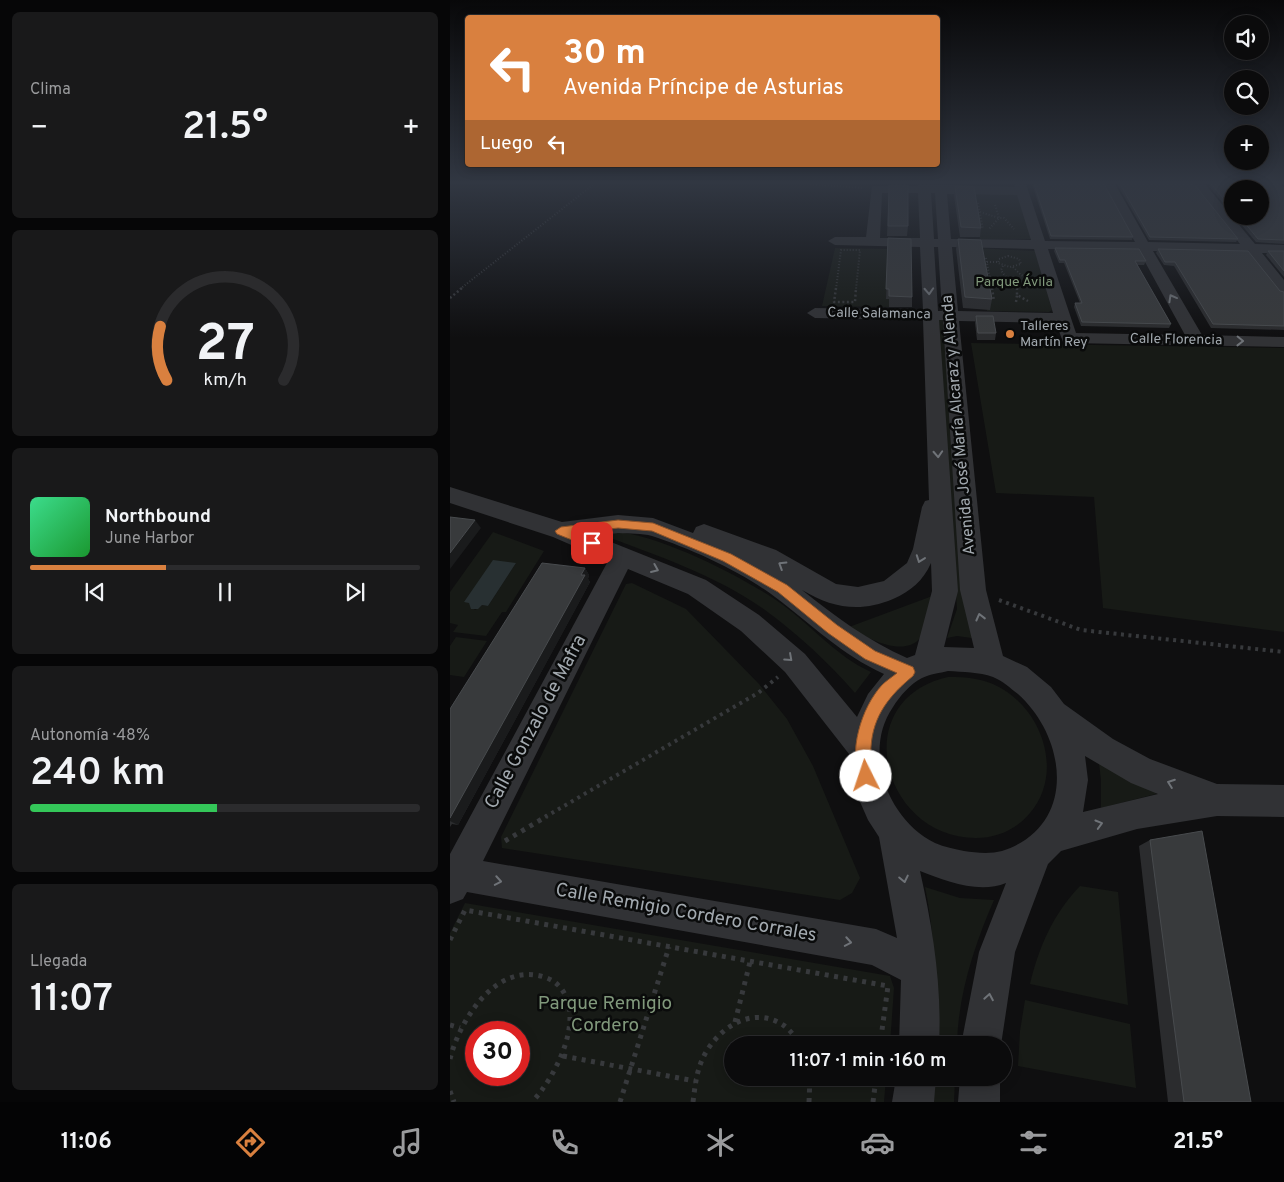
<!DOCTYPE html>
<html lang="es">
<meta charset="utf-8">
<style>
body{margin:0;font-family:Overpass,sans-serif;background:#19191a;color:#f1f3f6;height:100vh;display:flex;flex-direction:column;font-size:19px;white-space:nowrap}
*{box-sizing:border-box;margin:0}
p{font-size:16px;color:#9a9b9d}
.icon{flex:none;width:28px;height:28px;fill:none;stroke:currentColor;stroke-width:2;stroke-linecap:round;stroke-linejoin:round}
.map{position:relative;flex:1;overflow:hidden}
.side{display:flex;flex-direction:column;gap:12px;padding:12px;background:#060607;width:450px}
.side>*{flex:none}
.hud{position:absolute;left:15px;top:15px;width:475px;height:152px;border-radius:5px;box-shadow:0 2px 12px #0003,0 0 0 1px #2b2b2d;background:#d9803f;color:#fff;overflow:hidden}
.fabs{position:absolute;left:774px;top:15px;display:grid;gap:10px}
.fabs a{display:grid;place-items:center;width:45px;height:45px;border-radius:50%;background:#0b0b0c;box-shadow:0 2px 12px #0003,0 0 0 1px #2b2b2d;font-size:25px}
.speed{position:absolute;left:15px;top:1021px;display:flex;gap:10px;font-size:25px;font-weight:700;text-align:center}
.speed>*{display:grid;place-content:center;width:65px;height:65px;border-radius:50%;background:#0b0b0c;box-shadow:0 2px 12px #0003,0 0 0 1px #2b2b2d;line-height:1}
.speed .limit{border:8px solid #d22;background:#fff;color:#111}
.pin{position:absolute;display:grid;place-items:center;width:42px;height:42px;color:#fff;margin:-21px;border-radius:10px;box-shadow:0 2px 8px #0006}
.me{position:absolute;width:55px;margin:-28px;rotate:356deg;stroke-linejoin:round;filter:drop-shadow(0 0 4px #0008)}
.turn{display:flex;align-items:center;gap:18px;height:105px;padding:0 15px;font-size:22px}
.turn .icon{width:65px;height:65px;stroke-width:2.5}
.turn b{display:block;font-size:35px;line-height:42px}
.then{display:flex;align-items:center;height:48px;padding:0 15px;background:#0003;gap:10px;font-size:19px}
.big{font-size:38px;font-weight:600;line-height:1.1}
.side .card{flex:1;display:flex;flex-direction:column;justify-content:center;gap:8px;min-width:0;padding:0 18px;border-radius:8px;background:#19191a}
.side .dial{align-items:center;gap:0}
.dial svg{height:130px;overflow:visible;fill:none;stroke:#2b2b2d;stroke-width:7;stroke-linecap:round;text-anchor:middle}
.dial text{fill:#f1f3f6;stroke:none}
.song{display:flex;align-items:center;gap:15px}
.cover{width:60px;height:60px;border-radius:8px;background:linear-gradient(135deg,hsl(150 70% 55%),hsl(130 70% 35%))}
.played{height:5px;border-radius:2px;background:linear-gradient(90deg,#d9803f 35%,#2b2b2d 35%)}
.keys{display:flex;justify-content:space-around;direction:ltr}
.heat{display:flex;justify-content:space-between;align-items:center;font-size:28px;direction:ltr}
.charge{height:8px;border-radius:4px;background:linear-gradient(90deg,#34c759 48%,#2b2b2d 0)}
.trip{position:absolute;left:274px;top:1036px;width:288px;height:50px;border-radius:25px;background:#0b0b0c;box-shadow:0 2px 12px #0003,0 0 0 1px #2b2b2d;font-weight:600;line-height:50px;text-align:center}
.dock{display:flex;height:80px;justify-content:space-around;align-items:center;background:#040405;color:#9a9b9d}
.dock .icon{width:35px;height:35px}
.dock .on{color:#d9803f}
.dock b{font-size:22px;color:#f1f3f6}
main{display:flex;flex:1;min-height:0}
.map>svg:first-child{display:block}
.green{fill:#171a16;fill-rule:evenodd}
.water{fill:#283032}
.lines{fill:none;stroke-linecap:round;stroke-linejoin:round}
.path-far3{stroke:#37393c;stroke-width:2;stroke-dasharray:1 2;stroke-linecap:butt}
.path-far2{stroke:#37393c;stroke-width:2.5;stroke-dasharray:2 2.5;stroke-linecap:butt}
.path-far1{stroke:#37393c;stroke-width:4;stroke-dasharray:3 4.5;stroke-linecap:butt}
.path{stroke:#37393c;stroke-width:5;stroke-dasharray:4 5.5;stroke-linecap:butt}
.minor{fill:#313235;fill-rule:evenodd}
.wall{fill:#2b2c2e}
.shaded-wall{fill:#1a1b1c}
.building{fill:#383a3c;stroke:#484b4e}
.oneway{stroke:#6f7378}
.route{fill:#d9803f;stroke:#8d5329}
.poi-dot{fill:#d9803f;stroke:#0a0b0b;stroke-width:2}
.labels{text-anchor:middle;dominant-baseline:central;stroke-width:5;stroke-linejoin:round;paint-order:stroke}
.far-park-label{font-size:14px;fill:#80987b;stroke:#0a0b0b}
.far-street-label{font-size:14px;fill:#a2a9af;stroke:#0a0b0b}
.far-poi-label{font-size:14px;fill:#a2a9af;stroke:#0a0b0b;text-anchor:start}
.street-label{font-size:16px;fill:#a2a9af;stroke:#0a0b0b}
.near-street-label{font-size:19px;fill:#a2a9af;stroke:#0a0b0b}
.near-park-label{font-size:19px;fill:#80987b;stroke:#0a0b0b}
</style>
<main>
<section class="side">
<div class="card"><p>Clima</p>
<div class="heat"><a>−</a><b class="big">21.5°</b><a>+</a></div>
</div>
<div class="card dial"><svg viewBox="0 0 100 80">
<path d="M14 69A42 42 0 1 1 86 69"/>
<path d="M14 69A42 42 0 0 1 10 36" stroke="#d9803f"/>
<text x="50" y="56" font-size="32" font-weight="700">27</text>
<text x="50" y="72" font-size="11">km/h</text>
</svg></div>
<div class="card">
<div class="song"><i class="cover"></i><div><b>Northbound</b><p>June Harbor</p></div></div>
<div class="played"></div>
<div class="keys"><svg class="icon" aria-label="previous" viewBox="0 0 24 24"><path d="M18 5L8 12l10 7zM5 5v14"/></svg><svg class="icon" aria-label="pause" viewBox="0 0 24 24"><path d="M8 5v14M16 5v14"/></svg><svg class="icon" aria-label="next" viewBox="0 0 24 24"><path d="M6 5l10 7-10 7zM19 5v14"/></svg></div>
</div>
<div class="card"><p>Autonomía · 48%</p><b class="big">240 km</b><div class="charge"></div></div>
<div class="card"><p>Llegada</p><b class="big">11:07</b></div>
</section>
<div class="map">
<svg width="834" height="1102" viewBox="0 0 834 1102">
<rect width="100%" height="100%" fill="#0f0f10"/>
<path class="green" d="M522 193 568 194 582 239 530 240Z
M385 248 441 249 437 261H440L437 270 436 299H439V307L372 306Z
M526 248 585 251 602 310 599 312 537 311Z
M488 319H494L529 639 507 636 497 638 507 609Z
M521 343 834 348V632L653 608 644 497 546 493Z
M43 532 94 551 56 612H52L36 636 3 632 8 625 0 623V592ZM66 563 38 606 32 605 25 610 19 603Z
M166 532C208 534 298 579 333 605 363 627 386 656 421 672L405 693C379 663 348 634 315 610 266 575 205 555 150 534Z
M182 583 236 609 309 684 337 719 363 766 410 878 402 893 390 900 52 848 51 837 176 584Z
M485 595C482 607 480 623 474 633 458 661 418 639 399 627Z
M6 637 37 641 14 677 0 675V646Z
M498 677C516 677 533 678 549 687 593 711 614 773 580 813 567 829 547 838 526 838 432 838 396 700 498 677Z
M648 755 705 791 706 794 651 808V780Z
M630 886 668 892 678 1005 580 984C589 947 603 914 630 886Z
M475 887 510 898 544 900C524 946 508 995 507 1045H483C486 991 486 940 475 887Z
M15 903 440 976 444 988 440 1045H282V1078H436L434 1102H0V933ZM26 1032H69V1075H26Z
M575 1000 680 1024 686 1088 568 1066 570 1031Z
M481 1078H505L504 1102H479Z"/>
<path class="water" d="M43 560 66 563 38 606 32 605 28 609H21L19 603 14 602Z"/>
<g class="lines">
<path class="path-far3" d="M357 184 413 188
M528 203 533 229
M545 205 549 218H554L564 229
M530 212 549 218 539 229
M558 256 569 259 571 264 560 267 548 263 549 259Z
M536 258 542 289
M537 262H548
M553 266 551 270C558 282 567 285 580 280
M563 267 571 275 583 280
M567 284V289
M10 289 144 184
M386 289 391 250H410L406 289"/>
<path class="path-far2" d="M386 288 384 302H405L406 288
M542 288 544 301
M567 288V295
M0 298 12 288
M566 302 567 295 578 301"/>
<path class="path-far1" d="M549 600 631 630 834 652
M95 817 308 693 328 677"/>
<path class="path" d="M55 841 97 816
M0 940 15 910 438 986 430 1045
M285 1022 300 962
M0 1025 10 1028
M113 1056 245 1081
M0 1059C9 1023 41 969 85 975 93 976 102 979 108 985 138 1015 105 1078 82 1102
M0 1091 4 1102
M170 1102 219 947
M243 1102C245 1087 246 1074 252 1060 265 1030 301 1004 333 1025 340 1029 346 1039 351 1045
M359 1102 360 1078
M423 1102 426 1078"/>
<path class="minor" d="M469 184 565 187 564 184H576L595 241 685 242 653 184H665L698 242 790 244 743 184H755L805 244 834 245V253H812L834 280V295L829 293 797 253 703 251 752 335 834 337V347L619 343 613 342 606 323 509 321 536 590 553 656 577 667 601 687 614 704 663 739 700 759 767 784 834 785V817L767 816 687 829 611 851 598 864 565 952 551 1045H511L529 952 556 883C529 894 495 881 470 871 483 929 492 986 489 1045H449L451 980 422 965 17 892 13 899 0 904V854L158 561 103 537 0 503V487L112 522 168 515 203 518 243 533 246 527 254 524 326 550 386 584 408 587 434 581 457 563 463 549 472 507 475 501 479 500 473 320 365 318 357 313 365 308 473 310 470 247 385 245 378 241 385 237H416L422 186H468ZM432 193H468L470 238H430ZM481 193H485L488 239H484ZM497 194 567 195 581 240 501 239ZM484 247H488L492 311H488ZM502 247 584 249 603 313 508 311ZM598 249 689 251 735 335 626 333ZM489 320H493L510 590 524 648 494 647 508 591ZM168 533C179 534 192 533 202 536 242 549 292 572 325 597 361 624 392 655 434 674L418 694 407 717 355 654 309 615 256 580 146 536ZM481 563 482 591 465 655 457 658C418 641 385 616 352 590 382 608 410 613 443 599 461 591 473 581 481 563ZM178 569 238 594 291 631 335 672 399 754 404 788 418 820 429 837 447 938 426 929 33 861ZM498 671C513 672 529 672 543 677 553 681 560 688 568 694 618 739 627 827 552 851 541 854 526 853 514 851 505 849 494 847 485 843 438 820 412 752 443 707 450 696 460 684 472 678 480 674 490 673 498 671ZM635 756 681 783 708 794 633 812 638 780Z
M446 1078H486L484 1102H442Z
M510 1078H550V1102H508Z"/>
</g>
<path class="wall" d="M582 184H654L683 237 682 240 600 239Z
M667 184H744L788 239 786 242 699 240Z
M760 184H830L834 188V244L806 242 784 216H810L782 189V214L759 186Z
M439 185 458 226 457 236H437Z
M505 187 531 228 530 237H510L504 196Z
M438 238 462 297V307H439V299H436Z
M508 239 542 299 540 310 513 308 506 249Z
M605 248 696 261 694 265H687L721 324 719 328 631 326 624 307 625 303H630L614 263H609L604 251Z
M708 249 834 292V330L761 328 724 266 714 265 706 253Z
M818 251H834V277L816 255Z
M526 316 546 333 545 340H527L525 323Z
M135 568 139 575 138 579 140 582 8 825 2 824 0 827V709Z
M700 840 801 1102H718L689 846Z"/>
<path class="shaded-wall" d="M25 520 31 528 0 569V553Z
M135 568 139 575 138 579 140 582 124 612 8 825 0 821V818Z"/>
<path class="building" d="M584 184H654L683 237 601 236Z
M670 184H744L788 239 700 237Z
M761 184H830L834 188V240L808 239 789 216H810V189H782V209Z
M439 185H458V226H438Z
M505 187H524L531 228 511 227Z
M438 238 461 239 462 297 439 296V289H436Z
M508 239 531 240 542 299 515 297Z
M605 248 689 249 696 261H685L721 324 632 322 625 303H632L615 260H610Z
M708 249 798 251 830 291 834 292V326L763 324 725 262H715Z
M818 251H834V271Z
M526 316H543L546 333H528Z
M0 517 25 520 0 553Z
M92 563 135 568 131 575H135L0 818V709Z
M752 831 801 1102H734L700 840Z"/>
<defs><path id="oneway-chevron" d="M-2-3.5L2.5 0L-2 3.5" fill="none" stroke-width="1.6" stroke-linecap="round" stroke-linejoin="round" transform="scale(1.25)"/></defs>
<g class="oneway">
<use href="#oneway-chevron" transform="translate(479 291) rotate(87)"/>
<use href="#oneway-chevron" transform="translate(722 298) rotate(-119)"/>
<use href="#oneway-chevron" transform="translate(790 341) rotate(1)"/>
<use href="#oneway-chevron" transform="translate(488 454) rotate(87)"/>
<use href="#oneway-chevron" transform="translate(470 559) rotate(110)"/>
<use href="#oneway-chevron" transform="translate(332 565) rotate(-148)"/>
<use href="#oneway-chevron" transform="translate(205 569) rotate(23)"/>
<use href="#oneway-chevron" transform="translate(530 617) rotate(-104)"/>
<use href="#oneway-chevron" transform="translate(339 658) rotate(42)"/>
<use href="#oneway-chevron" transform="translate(721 783) rotate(-160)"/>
<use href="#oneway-chevron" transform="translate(649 824) rotate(-16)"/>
<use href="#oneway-chevron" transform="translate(454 879) rotate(78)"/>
<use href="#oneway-chevron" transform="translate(48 881) rotate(10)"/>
<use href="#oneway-chevron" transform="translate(398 942) rotate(10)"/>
<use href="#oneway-chevron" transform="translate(539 997) rotate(-80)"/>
</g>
<linearGradient id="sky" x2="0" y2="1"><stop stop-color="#080809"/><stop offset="0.54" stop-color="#313742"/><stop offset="1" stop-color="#313742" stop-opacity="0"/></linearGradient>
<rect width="834" height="338" fill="url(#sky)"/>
<path class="route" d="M168 520 203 523 281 554 337 585 387 625 425 651 463 667 465 672 463 676C440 695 423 715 421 747 420 758 425 770 421 781L416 783 410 781C398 752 411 708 432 685 436 681 442 677 447 673L415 659 378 633 328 592 273 561 202 531 168 528 128 533 146 540 148 543 142 548 107 534 105 531 111 527Z"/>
<circle class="poi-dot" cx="560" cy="334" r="5"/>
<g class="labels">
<g class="far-park-label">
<text x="564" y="282">Parque Ávila</text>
</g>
<g class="far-street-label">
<text transform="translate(429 314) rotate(1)">Calle Salamanca</text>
<text transform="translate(726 340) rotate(1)">Calle Florencia</text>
</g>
<g class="far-poi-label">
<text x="570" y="326">Talleres<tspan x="570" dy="16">Martín Rey</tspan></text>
</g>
<g class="street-label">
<text transform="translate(509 425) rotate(-95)">Avenida José María Alcaraz y Alenda</text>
</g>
<g class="near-street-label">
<text transform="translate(86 722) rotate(-62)">Calle Gonzalo de Mafra</text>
<text transform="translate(236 913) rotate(10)">Calle Remigio Cordero Corrales</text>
</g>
<g class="near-park-label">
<text x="155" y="1004">Parque Remigio<tspan x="155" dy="22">Cordero</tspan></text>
</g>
</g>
</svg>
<div class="fabs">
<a><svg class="icon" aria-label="sound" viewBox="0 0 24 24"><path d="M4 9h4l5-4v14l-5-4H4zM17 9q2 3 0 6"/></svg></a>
<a><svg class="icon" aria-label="search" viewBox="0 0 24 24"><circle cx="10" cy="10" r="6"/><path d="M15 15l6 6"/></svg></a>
<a>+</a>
<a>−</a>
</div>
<div class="speed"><div class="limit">30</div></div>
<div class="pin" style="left:142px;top:543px;background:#d93025"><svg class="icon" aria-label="arrive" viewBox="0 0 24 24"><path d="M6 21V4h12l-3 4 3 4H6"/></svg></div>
<svg class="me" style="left:416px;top:776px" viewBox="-20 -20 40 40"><circle r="19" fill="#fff"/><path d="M0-13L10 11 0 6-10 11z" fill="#d9803f"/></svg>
<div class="trip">11:07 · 1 min · 160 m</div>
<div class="hud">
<div class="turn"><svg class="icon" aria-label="left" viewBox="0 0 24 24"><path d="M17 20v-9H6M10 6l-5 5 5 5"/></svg><div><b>30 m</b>Avenida Príncipe de Asturias</div></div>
<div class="then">Luego<svg class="icon" aria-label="left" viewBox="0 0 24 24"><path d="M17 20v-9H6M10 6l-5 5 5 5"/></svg></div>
</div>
</div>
</main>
<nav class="dock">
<b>11:06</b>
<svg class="icon on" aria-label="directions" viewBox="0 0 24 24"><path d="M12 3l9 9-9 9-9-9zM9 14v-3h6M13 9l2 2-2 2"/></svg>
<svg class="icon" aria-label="music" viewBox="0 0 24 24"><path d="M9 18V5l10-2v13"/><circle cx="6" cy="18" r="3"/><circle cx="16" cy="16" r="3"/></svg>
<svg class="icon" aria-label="phone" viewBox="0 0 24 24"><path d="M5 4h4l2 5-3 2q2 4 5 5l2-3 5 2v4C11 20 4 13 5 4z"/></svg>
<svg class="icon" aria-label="climate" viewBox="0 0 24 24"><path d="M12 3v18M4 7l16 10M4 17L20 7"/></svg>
<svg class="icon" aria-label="car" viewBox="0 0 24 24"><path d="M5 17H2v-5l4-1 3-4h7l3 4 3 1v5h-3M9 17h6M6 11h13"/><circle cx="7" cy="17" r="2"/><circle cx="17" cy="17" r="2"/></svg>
<svg class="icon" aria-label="filters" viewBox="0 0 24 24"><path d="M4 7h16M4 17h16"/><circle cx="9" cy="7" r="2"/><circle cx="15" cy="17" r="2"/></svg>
<b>21.5°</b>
</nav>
